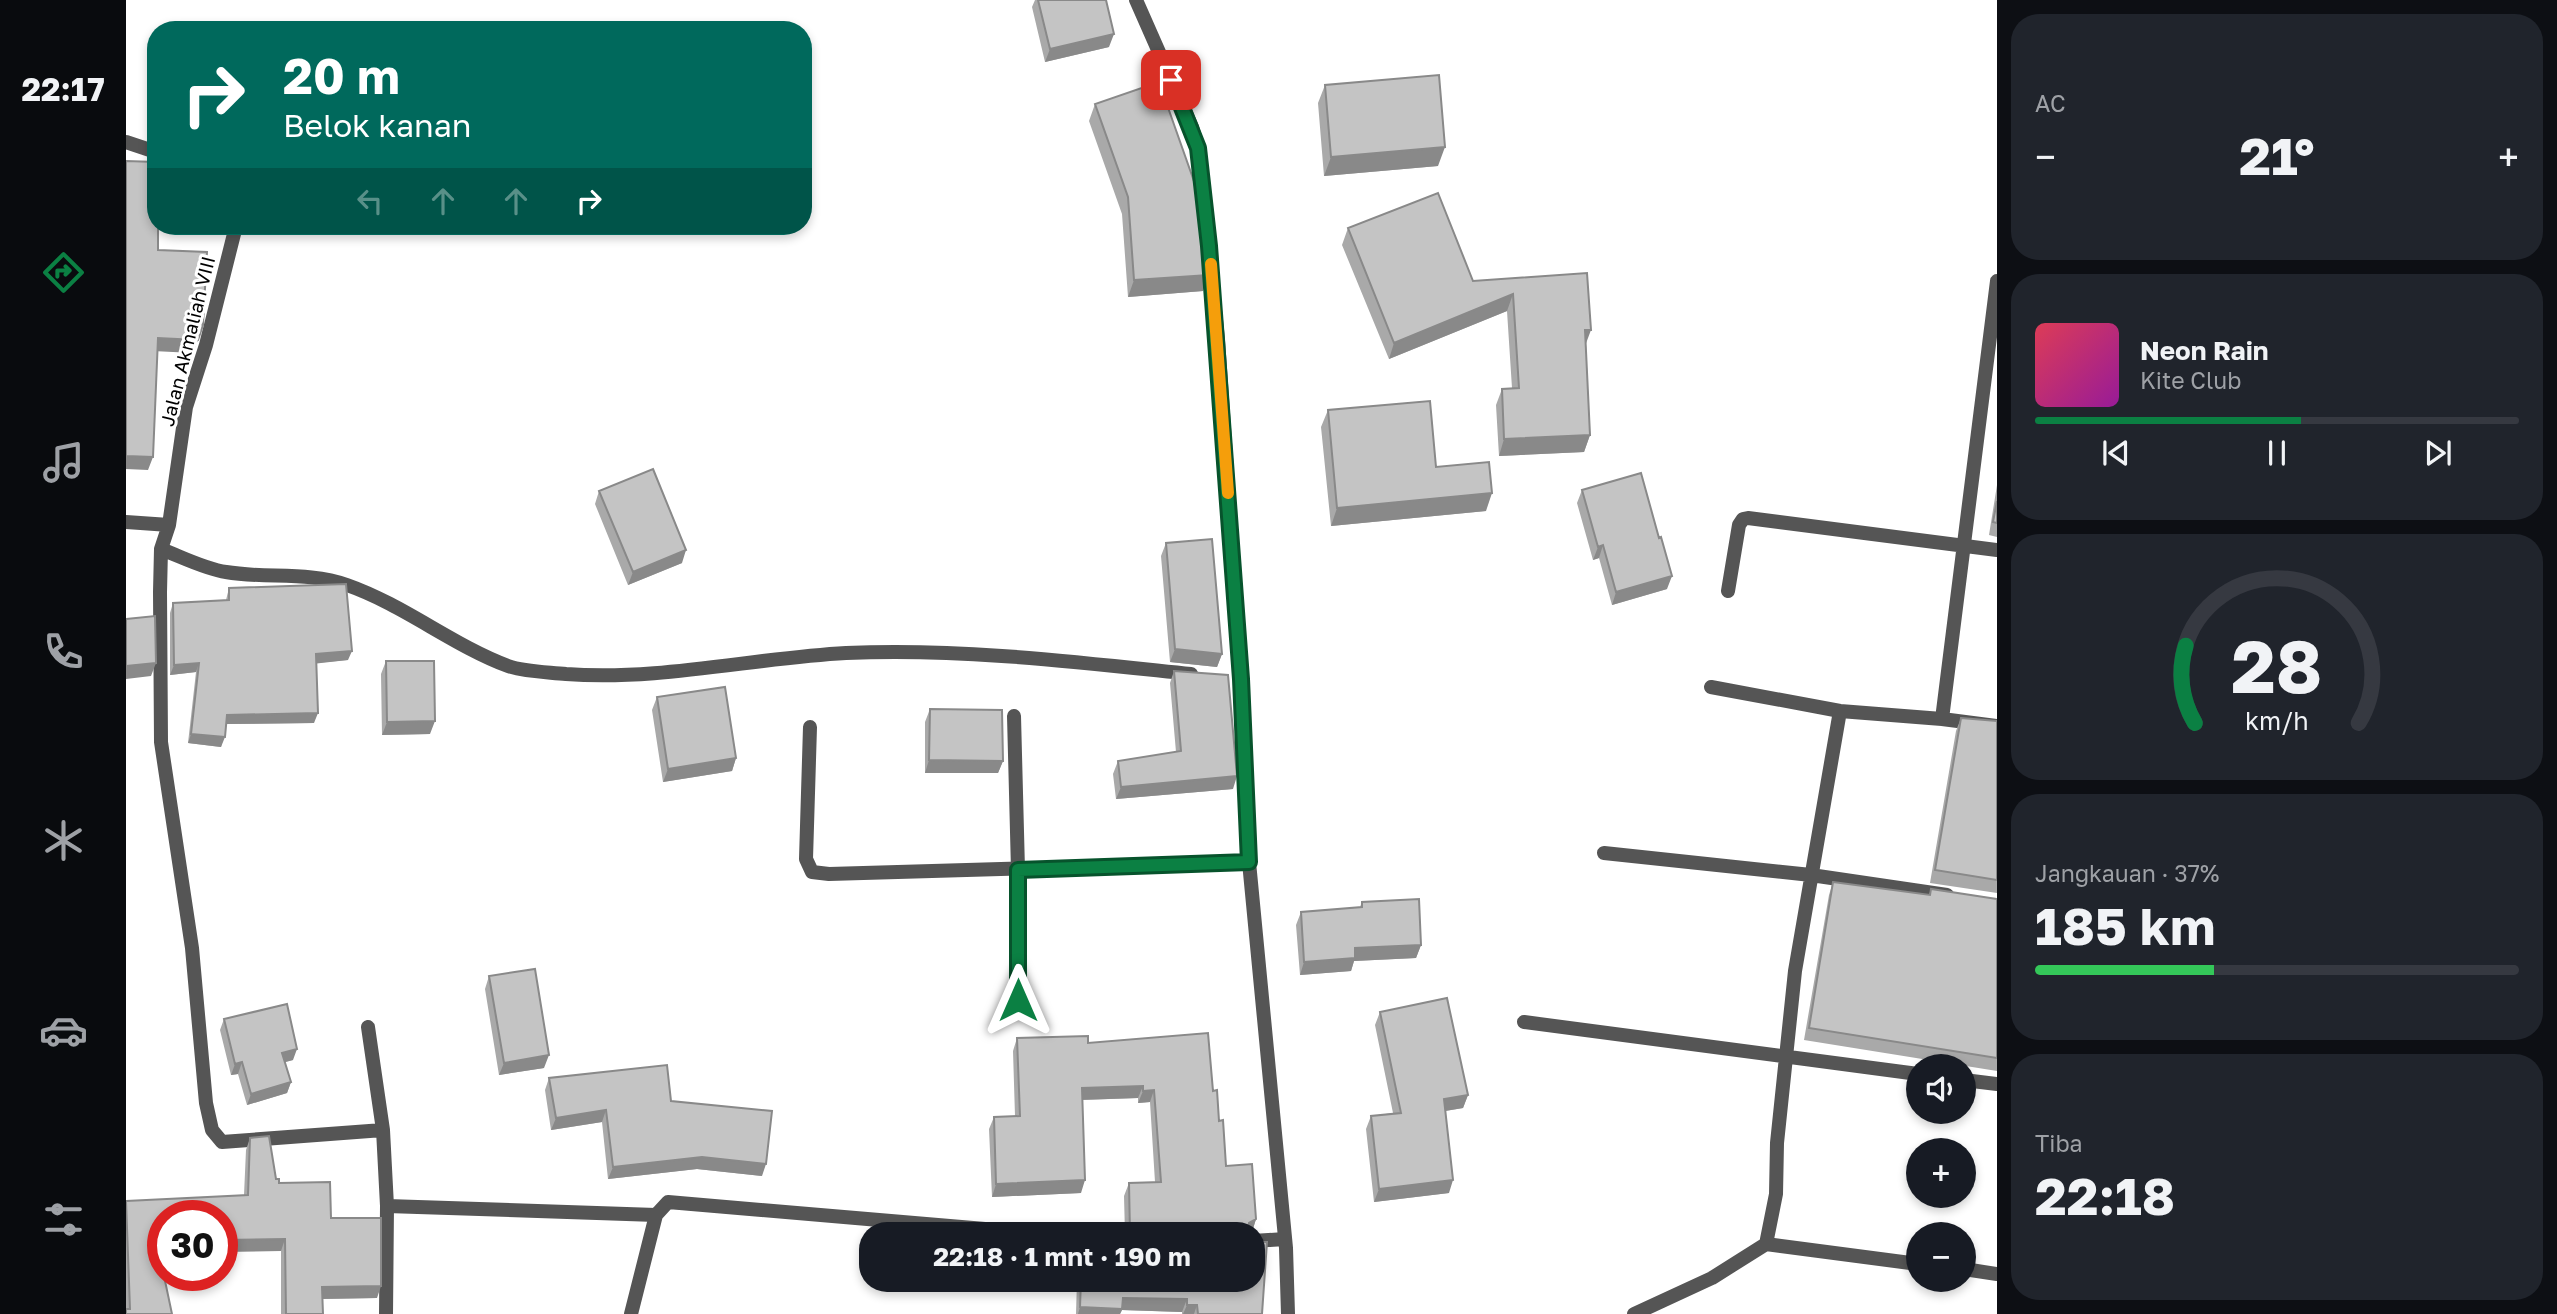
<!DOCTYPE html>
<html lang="id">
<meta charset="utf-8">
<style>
body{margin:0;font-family:"Golos Text",sans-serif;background:#20242c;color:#f1f3f6;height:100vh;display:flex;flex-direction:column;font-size:26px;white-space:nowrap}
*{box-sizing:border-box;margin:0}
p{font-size:23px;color:#9ea1a6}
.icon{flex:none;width:38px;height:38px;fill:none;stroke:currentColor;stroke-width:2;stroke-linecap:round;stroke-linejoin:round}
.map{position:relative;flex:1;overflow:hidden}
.panel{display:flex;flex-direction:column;gap:14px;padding:14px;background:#0d0f14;width:560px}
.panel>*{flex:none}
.banner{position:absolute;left:21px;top:21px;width:665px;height:214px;border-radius:28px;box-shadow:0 4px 10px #0003;background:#00695c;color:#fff;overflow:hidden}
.buttons{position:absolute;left:1780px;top:1054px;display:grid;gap:14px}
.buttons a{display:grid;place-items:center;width:70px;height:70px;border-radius:50%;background:#171b24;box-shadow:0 4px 10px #0003;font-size:35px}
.speed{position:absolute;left:21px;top:1200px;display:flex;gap:14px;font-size:35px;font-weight:700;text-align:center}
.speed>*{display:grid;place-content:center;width:91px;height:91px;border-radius:50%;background:#171b24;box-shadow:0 4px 10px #0003;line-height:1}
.speed .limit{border:10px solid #d22;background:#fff;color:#111}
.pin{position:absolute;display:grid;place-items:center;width:60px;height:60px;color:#fff;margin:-30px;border-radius:14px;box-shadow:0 4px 10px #0006}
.me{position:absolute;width:77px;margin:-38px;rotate:0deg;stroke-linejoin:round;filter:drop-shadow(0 0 5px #0008)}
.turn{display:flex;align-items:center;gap:24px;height:147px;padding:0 21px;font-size:32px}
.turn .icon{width:91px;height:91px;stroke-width:2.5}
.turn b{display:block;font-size:49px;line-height:60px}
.lanes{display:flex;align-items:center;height:66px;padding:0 21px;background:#0003;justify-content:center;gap:35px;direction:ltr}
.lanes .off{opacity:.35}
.big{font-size:52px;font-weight:700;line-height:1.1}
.panel .widget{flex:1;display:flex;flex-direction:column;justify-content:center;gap:10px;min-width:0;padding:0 24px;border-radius:28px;background:#20242c}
.panel .dial{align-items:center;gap:0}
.dial svg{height:182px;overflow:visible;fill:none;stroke:#363941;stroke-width:7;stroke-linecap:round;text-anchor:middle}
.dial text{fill:#f1f3f6;stroke:none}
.song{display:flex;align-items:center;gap:21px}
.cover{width:84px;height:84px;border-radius:10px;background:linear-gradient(135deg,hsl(350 70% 55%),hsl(300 70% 35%))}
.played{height:7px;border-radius:4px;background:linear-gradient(90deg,#0b8043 55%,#363941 55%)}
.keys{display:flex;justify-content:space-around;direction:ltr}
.heat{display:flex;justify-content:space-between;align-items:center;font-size:38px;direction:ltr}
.charge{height:10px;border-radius:5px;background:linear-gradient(90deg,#34c759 37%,#363941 0)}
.trip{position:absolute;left:733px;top:1222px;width:406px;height:70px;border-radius:28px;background:#171b24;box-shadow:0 4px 10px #0003;font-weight:700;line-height:70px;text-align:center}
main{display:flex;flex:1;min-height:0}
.tab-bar{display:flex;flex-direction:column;width:126px;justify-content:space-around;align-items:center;background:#090b0e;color:#9ea1a6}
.tab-bar .icon{width:49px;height:49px}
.tab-bar .current{color:#0b8043}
.tab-bar b{font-size:32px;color:#f1f3f6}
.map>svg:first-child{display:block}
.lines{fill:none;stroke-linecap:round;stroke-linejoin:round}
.street{stroke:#555;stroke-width:14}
.wall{fill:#a9a9a9}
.shaded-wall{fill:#898989}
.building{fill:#c4c4c4;stroke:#898989;stroke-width:2}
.route-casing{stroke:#07532c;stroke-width:18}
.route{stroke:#0b8043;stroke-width:12}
.slow{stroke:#f59e0b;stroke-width:12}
.labels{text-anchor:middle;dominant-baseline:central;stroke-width:6;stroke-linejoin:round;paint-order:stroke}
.street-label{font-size:19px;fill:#000;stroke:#fff}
</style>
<main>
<nav class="tab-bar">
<b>22:17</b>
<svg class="icon current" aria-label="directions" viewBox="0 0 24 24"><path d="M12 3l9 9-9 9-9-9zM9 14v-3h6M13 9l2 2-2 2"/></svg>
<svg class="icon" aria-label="music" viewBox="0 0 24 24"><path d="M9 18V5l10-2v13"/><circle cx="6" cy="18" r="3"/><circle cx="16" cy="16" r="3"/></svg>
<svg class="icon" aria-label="phone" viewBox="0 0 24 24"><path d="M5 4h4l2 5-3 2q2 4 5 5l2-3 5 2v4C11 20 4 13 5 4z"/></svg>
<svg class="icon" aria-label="climate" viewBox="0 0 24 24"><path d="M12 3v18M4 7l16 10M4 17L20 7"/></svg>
<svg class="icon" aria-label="car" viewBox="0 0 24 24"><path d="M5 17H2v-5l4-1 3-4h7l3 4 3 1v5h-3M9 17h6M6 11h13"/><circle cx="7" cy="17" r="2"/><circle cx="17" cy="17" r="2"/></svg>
<svg class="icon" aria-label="filters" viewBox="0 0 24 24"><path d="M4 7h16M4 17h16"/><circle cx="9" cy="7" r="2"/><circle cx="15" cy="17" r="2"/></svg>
</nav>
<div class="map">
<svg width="1871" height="1314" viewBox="0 0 1871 1314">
<rect width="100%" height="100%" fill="#fff"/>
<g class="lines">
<path class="street" d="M1010 0 1066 127 1072 148 1092 339 1115 679 1123 862 1160 1248 1162 1314
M0 142 30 152
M110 226 80 345 60 407 43 525 35 549 34 592 35 742 66 948 80 1103 86 1130 96 1142 257 1130
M0 522 43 525
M35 549C56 557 79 569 100 572 140 579 182 571 221 585 278 605 326 645 382 666 399 672 422 672 440 674 534 681 627 658 720 653 836 648 950 662 1065 674
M1602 591 1613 525 1617 519 1622 518 1871 550
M1585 687 1714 711 1816 719 1871 281
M888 716 892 870V1000
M1816 719 1871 726
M684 727 680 859 686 872 703 874 1123 862
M1478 853 1685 875 1821 895
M1398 1022 1792 1074
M242 1027 257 1130 261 1206 260 1314
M1838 1080 1871 1084
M261 1206 530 1215
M1127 1241 1159 1239
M1640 1244 1792 1264
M1838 1269 1871 1274
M505 1314 530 1215 542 1202 917 1234
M1508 1314 1586 1278 1640 1244 1650 1194 1651 1143 1669 971 1714 711"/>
</g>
<path class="wall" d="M909 0H980L983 47 919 62 906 7Z
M1199 85 1312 166 1198 176 1192 103Z
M969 104 1077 291 1002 297 996 214 963 121Z
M1222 228 1347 281 1461 273 1460 344 1464 435 1458 452 1373 456 1370 405 1376 389 1386 388 1381 311 1263 359 1216 245Z
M1202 410 1310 467 1360 511 1205 526 1195 427Z
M1871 485V537L1863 535Z
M1456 490 1541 589 1486 605 1473 558 1467 560 1451 503Z
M473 491 556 563 502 585 469 504Z
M1040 543 1096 654 1091 667 1044 662 1035 556Z
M103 588 222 660 190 663 188 723 100 724 95 747 62 743 70 672 44 675V613L47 603 100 600Z
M260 661 304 734 256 735 255 674Z
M1048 671 1107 789 990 799 987 774 992 761 1050 752 1044 683Z
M531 697 610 758 606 771 537 782 526 710Z
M804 709 877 761 872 773H799V722Z
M1835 718 1871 721V893L1804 883 1830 731Z
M1707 882 1803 895 1805 889 1871 899V1071L1678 1040 1703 895Z
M1236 902 1295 945 1290 958 1228 961 1225 971 1174 975 1170 925 1175 912 1234 907Z
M363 976 418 1068 373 1075 359 989Z
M1254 1012 1342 1095 1337 1108 1319 1111 1323 1193 1248 1202 1240 1129 1245 1116 1267 1113 1249 1025Z
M98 1019 167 1060 159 1062 165 1082 161 1093 121 1105 112 1074 105 1075 94 1030Z
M891 1038 962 1043 1087 1091 1100 1166 1130 1219 1126 1232 1124 1233 1125 1234H999L998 1196 1003 1183 1029 1182 1024 1102 1012 1103V1098L956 1100 955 1193 866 1197 863 1129 868 1117 889 1116 887 1051Z
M423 1078 545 1101 636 1176 571 1169 482 1179 476 1122 425 1130 419 1090Z
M124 1138 153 1183 205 1218 251 1298 196 1299 197 1314H155V1251L37 1216V1276L0 1314V1201L118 1195 120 1150Z
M951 1279H1127L1136 1314H1056V1312L996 1310 994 1314H950Z"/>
<path class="shaded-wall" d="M988 34 983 47 919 62 924 49Z
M1319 147 1312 166 1198 176 1205 157Z
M1083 275 1077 291 1002 297 1008 280Z
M1387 294 1381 311 1263 359 1268 343Z
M1459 330H1465L1459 346Z
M32 338 72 340 67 353 27 351Z
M1464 435 1458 452 1373 456 1378 439Z
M0 456 27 457 22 470 0 469Z
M1366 493 1360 511 1205 526 1211 508Z
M1477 545 1473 558 1467 560 1472 547Z
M560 550 556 563 502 585 507 572Z
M1546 576 1541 589 1486 605 1490 592Z
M1049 649 1096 654 1091 667 1044 662Z
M226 651 222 660 186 664 190 654Z
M30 663 25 676 0 679V666Z
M73 663 70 672 44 675 48 665Z
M192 713 188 723 97 724 101 715Z
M309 721 304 734 256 735 261 722Z
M65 734 99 737 95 747 62 743Z
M610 758 606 771 537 782 542 769Z
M803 760 877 761 872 773H799Z
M1111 776 1107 789 990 799 995 787Z
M1295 945 1290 958 1228 961 1225 971 1174 975 1178 962 1229 948Z
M171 1049 167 1060 152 1064 156 1053Z
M423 1055 418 1068 373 1075 378 1063Z
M116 1062 112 1074 105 1075 109 1064Z
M165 1082 161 1093 121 1105 125 1094Z
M1017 1086 1012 1098 951 1100 956 1088Z
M1028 1090 1024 1102 1012 1103 1017 1091Z
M1342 1095 1337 1108 1313 1112 1318 1099Z
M480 1110 476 1122 425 1130 430 1118Z
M576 1157 640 1164 636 1176 571 1169 482 1179 487 1167Z
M959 1180 955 1193 866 1197 870 1184Z
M1327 1180 1323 1193 1248 1202 1253 1189Z
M1130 1219 1126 1232 1122 1234H1120L1123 1223Z
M159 1239 155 1251 96 1252V1240Z
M255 1286 251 1298 191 1299 196 1287Z
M997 1298 1061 1299 1056 1312 996 1310 994 1314H952L954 1307Z
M1061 1305H1071L1068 1314H1057Z"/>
<path class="building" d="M912 0H980L988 34 924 49Z
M1313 75 1319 147 1205 157 1199 85Z
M1033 82 1076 204 1083 275 1008 280 1002 197 969 104Z
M0 161 30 162V226H32V250L81 252 77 325 72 340 32 338 27 457 0 456Z
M1312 193 1347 281 1461 273 1465 330H1459L1464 435 1378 439 1376 389 1393 388 1387 294 1268 343 1222 228Z
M1304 401 1310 467 1363 462 1366 493 1211 508 1202 410Z
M527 469 560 550 507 572 473 491Z
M1515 473 1533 538 1535 537 1546 576 1490 592 1477 545 1472 547 1456 490Z
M1871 501V523L1867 522Z
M1086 539 1096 654 1049 649 1040 543Z
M220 584 226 651 190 654 192 713 101 715 99 737 65 734 73 663 48 665 47 603 103 600V588Z
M29 616 30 663 0 666V619Z
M260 661H308L309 721 261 722Z
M1048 671 1102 675 1111 776 995 787 992 761 1055 751Z
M599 687 610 758 542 769 531 697Z
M804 709 876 710 877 761 803 760Z
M1835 718 1871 721V880L1809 870Z
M1707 882 1804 895 1805 889 1871 899V1058L1683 1028Z
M1293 899 1295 945 1229 948V958L1178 962 1175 912 1236 907V902Z
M409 969 423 1055 378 1063 363 976Z
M1321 998 1342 1095 1318 1099 1327 1180 1253 1189 1245 1116 1275 1113 1254 1012Z
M161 1004 171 1049 156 1053 165 1082 125 1094 116 1062 109 1064 98 1019Z
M1082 1033 1087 1091 1091 1090 1093 1121 1097 1120 1100 1166 1126 1164 1130 1219 1123 1223 1122 1230 1125 1234H1004L1003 1183 1035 1182 1028 1090 1017 1091V1086L956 1088 959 1180 870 1184 868 1117 894 1116 891 1038 962 1036V1043Z
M541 1065 545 1101 646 1111 640 1164 576 1157 487 1167 480 1110 430 1118 423 1078Z
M143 1136 150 1179H153V1183L204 1182 205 1218H255V1286L196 1287 197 1314H160L159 1239 96 1240V1216H37V1262H35L37 1276H38L46 1314H0V1309H4L0 1201 122 1195 124 1138Z
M1127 1237 1132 1238V1242H1141L1136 1314H1072L1071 1305H1061V1299L997 1298 996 1309 954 1307 955 1279H1127Z"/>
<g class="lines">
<defs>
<path id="route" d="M892 1000V870L1123 862 1115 679 1083 246 1072 148 1045 80"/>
</defs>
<use href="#route" class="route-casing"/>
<use href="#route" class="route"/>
<path class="slow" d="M1085 264 1102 493"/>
</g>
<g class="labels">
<g class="street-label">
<text transform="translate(61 341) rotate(-76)">Jalan Akmaliah VIII</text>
</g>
</g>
</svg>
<div class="buttons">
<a><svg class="icon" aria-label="sound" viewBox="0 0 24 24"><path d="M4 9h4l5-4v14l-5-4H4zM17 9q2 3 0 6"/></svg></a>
<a>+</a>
<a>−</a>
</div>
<div class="speed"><div class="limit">30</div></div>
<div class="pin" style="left:1045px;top:80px;background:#d93025"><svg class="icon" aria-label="arrive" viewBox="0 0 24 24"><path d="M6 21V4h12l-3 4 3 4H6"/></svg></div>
<svg class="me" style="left:892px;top:1000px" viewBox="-20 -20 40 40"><path d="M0-17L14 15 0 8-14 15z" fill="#0b8043" stroke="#fff" stroke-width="4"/></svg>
<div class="trip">22:18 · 1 mnt · 190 m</div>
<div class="banner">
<div class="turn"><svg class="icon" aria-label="right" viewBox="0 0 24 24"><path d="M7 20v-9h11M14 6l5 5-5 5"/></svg><div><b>20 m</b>Belok kanan</div></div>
<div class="lanes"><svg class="icon off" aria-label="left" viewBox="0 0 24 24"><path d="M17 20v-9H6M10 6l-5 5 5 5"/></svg><svg class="icon off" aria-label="ahead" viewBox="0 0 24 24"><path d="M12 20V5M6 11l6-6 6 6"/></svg><svg class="icon off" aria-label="ahead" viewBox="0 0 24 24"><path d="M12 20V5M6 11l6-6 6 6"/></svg><svg class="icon" aria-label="right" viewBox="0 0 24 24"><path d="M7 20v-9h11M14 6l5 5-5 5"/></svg></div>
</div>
</div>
<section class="panel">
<div class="widget"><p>AC</p>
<div class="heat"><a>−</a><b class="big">21°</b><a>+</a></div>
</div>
<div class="widget">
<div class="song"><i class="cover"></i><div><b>Neon Rain</b><p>Kite Club</p></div></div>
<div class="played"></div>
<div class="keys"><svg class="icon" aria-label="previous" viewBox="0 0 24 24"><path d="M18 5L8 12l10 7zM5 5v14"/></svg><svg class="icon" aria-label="pause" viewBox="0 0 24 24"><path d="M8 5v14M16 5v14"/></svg><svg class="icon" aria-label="next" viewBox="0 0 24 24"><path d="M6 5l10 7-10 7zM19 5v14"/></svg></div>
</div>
<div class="widget dial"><svg viewBox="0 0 100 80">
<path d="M14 69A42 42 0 1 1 86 69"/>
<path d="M14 69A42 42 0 0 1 10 35" stroke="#0b8043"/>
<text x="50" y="56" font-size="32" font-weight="700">28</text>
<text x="50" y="72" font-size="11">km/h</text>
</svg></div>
<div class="widget"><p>Jangkauan · 37%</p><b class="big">185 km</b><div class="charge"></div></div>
<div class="widget"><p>Tiba</p><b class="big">22:18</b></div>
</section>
</main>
